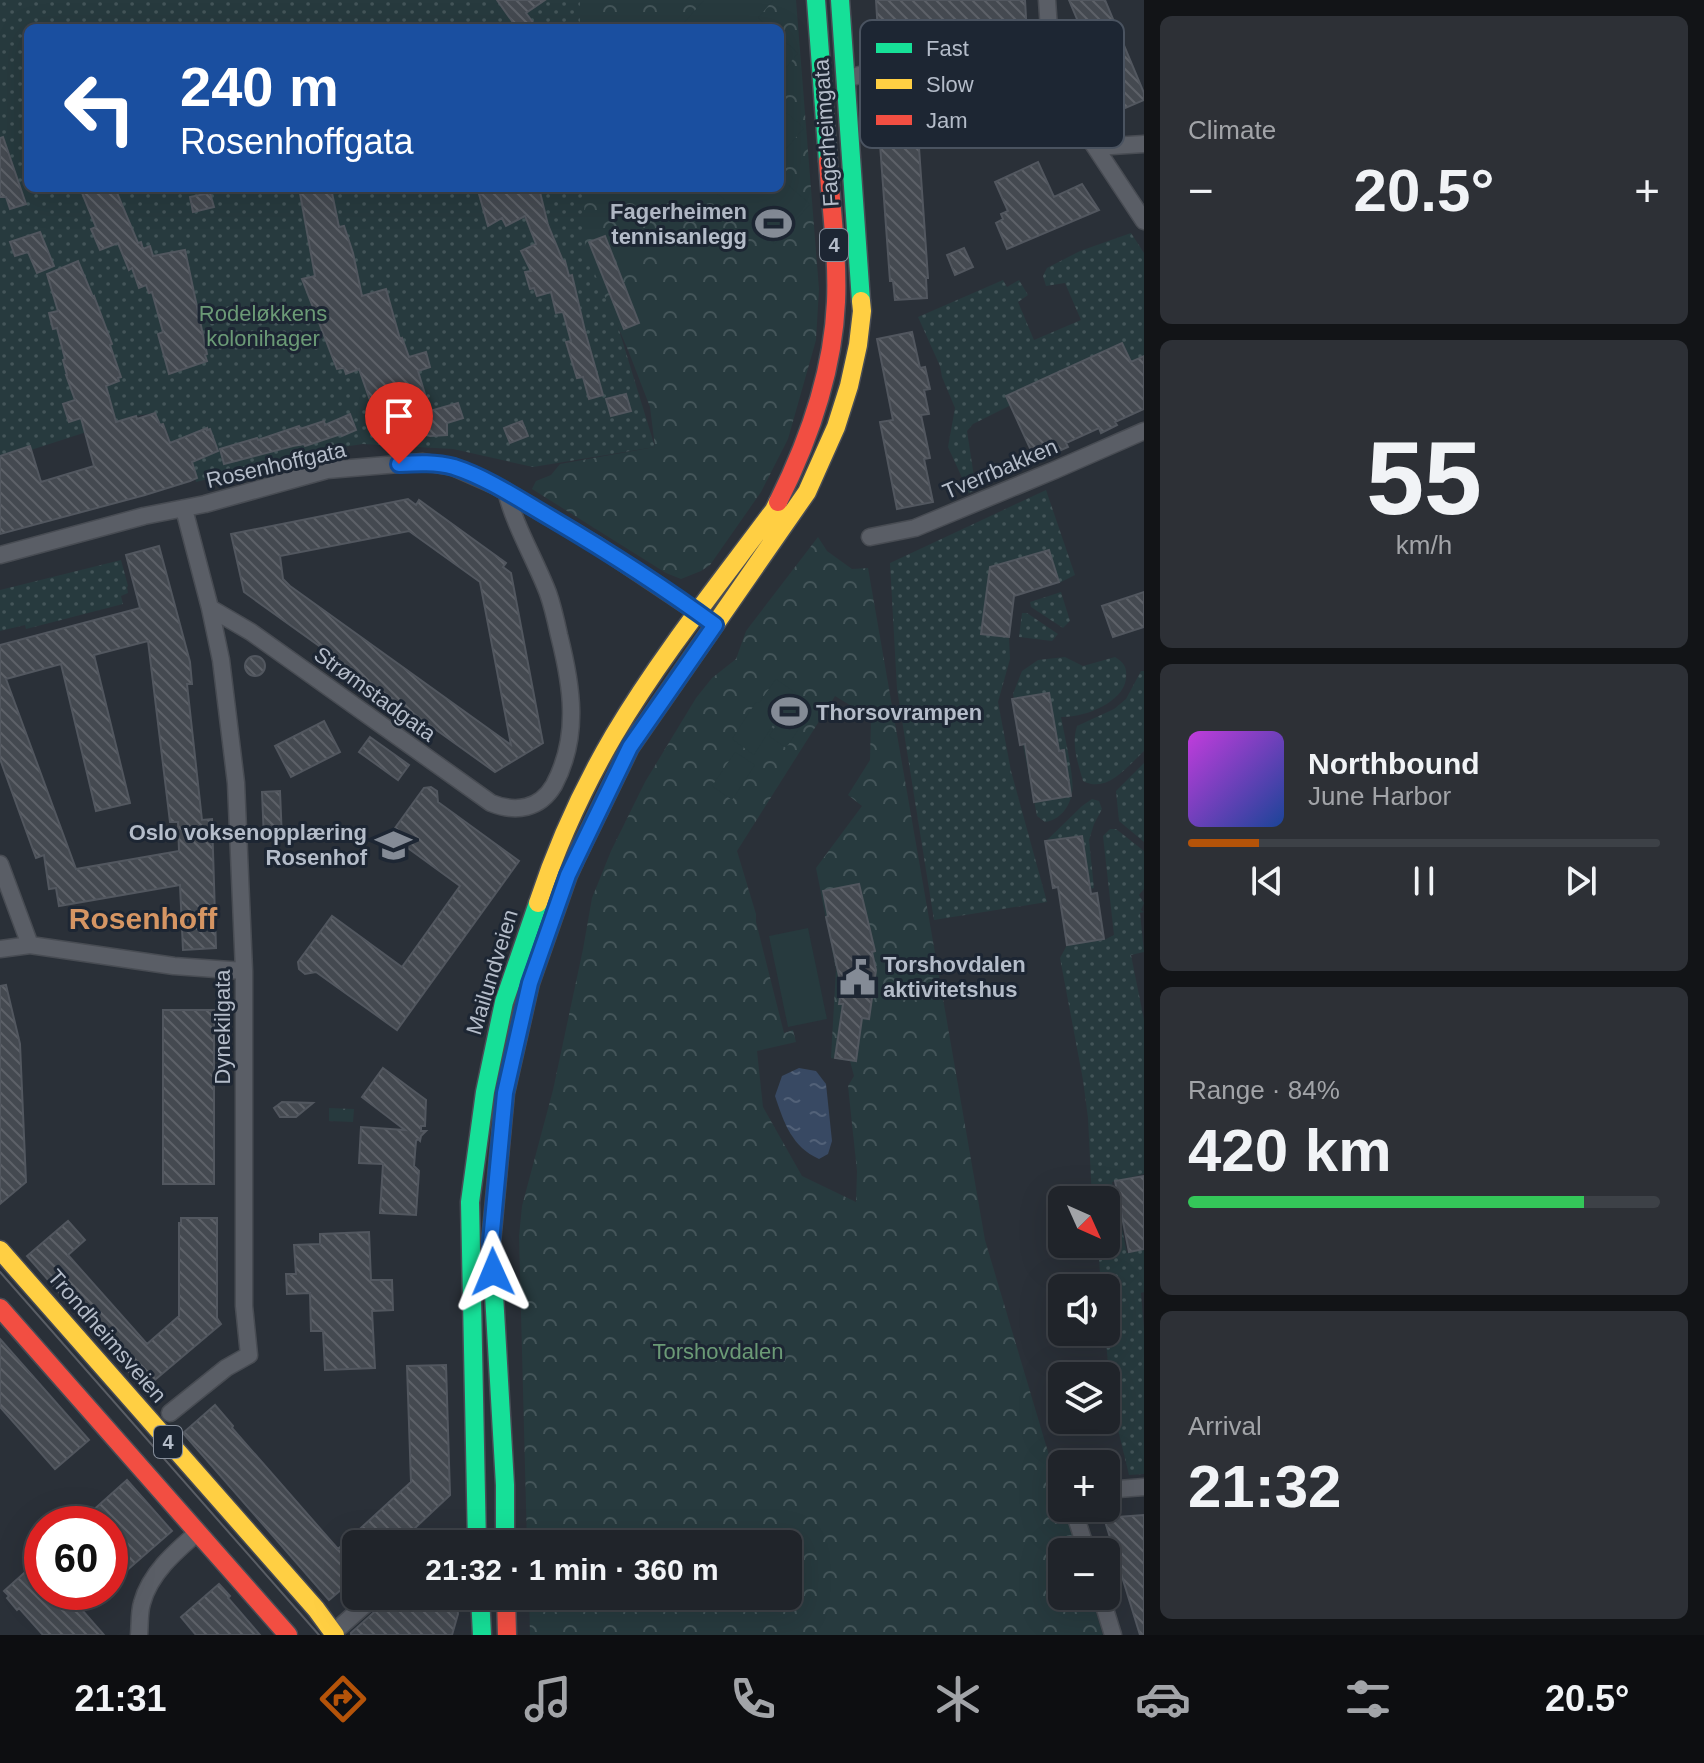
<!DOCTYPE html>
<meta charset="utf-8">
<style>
body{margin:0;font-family:Helvetica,sans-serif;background:#2d3036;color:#f1f3f6;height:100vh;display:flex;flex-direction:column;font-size:30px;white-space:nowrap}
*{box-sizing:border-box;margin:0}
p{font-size:26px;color:#a2a4a8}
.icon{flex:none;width:44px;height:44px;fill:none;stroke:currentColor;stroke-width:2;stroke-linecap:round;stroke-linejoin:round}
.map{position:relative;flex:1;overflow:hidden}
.side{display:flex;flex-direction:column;gap:16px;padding:16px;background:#121417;width:560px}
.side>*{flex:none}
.banner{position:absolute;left:24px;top:24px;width:760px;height:168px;border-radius:12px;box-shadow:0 8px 32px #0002,0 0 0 2px #3d4147;background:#1a4fa0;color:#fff;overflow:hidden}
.needle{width:52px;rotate:135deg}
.buttons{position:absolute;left:1048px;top:1186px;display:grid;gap:16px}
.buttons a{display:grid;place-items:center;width:72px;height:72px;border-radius:12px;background:#20242a;box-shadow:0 8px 32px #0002,0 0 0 2px #3d4147;font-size:40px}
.speed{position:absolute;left:24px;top:1506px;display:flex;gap:16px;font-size:40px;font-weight:700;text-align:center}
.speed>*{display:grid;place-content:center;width:104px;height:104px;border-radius:50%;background:#20242a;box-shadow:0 8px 32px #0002,0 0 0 2px #3d4147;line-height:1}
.speed .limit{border:12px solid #d22;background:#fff;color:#111}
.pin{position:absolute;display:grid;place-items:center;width:68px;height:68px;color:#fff;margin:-82px -34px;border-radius:50% 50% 50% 0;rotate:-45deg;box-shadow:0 0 8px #0007}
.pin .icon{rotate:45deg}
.me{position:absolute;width:88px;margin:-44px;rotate:359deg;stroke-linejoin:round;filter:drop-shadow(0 0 6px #0008)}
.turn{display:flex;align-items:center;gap:28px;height:168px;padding:0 24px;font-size:36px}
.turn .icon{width:104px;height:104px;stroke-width:2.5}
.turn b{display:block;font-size:56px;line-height:68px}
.big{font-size:60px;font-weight:800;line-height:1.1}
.side .widget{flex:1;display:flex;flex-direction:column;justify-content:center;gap:12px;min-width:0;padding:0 28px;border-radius:12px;background:#2d3036}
.side .dial{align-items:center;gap:0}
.dial b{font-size:104px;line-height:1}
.song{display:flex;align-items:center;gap:24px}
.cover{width:96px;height:96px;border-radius:12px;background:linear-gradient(135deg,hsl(290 70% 55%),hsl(220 70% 35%))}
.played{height:8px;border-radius:4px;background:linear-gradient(90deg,#b45309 15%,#3d4147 15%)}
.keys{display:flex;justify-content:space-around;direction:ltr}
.heat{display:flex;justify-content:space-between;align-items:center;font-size:44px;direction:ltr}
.charge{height:12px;border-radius:6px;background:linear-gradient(90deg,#34c759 84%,#3d4147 0)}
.trip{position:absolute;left:342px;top:1530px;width:460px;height:80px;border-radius:12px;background:#20242a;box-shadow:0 8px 32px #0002,0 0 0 2px #3d4147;font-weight:800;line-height:80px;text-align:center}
.tab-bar{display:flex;height:128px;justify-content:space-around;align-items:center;background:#0d0e11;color:#a2a4a8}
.tab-bar .icon{width:56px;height:56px}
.tab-bar .on{color:#b45309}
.tab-bar b{font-size:36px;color:#f1f3f6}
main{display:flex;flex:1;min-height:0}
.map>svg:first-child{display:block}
.grass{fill:url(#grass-dots)}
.park{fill:url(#park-crowns);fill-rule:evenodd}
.pitch{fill:#273a3e}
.water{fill:url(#water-ripples)}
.building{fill:url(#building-back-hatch);stroke:#52575f;stroke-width:2;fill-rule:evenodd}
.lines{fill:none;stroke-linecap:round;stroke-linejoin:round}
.street-casing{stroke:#484c53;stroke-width:19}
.fast-casing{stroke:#484c55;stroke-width:21}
.slow-casing{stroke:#484c55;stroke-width:21}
.jam-casing{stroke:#484c55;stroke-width:21}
.street{stroke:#5a5e66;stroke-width:16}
.fast{stroke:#16e098;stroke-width:18}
.slow{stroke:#ffcf43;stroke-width:18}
.jam{stroke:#f24e42;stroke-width:18}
.tram{stroke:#595d64;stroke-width:2}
.route-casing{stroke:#114b97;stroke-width:20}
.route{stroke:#1a73e8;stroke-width:14}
.labels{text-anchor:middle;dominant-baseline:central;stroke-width:6;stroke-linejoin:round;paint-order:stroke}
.shield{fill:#1d2633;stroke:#878f9c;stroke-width:2}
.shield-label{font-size:20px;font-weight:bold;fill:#b4bcc9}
.street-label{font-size:22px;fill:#b4bcc9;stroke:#1d2633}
.poi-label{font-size:22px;font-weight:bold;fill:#b4bcc9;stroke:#1d2633;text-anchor:end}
.park-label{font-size:22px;fill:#6b9a76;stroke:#1d2633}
.district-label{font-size:30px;font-weight:bold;fill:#d59563;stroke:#1d2633}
.key{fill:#1d2633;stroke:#4a5360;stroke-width:2}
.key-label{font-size:22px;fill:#b4bcc9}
</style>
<main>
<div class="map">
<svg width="1144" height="1635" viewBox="0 0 1144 1635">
<defs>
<pattern id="grass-dots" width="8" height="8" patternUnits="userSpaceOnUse" patternTransform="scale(2)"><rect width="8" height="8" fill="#273a3e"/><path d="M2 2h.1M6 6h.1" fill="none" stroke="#445559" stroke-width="1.8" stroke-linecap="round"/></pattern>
<pattern id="park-crowns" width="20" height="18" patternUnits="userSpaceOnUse" patternTransform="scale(2)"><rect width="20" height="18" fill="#273a3e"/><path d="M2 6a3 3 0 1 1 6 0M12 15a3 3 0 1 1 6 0" fill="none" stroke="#445559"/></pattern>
<pattern id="water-ripples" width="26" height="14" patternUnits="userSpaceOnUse" patternTransform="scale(2)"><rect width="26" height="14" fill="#384963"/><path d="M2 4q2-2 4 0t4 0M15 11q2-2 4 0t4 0" fill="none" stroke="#526178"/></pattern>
<pattern id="building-back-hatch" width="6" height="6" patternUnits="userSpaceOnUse" patternTransform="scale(2)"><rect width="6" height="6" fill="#444950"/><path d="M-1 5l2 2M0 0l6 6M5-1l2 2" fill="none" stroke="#5d6168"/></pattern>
</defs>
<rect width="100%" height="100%" fill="#2a3038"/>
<path class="grass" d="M0 0H580L582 28H28V188H590L592 242 655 447 533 467 453 449 363 444 330 449 196 482 191 458 176 456 164 424 160 425 155 413 136 416 0 460Z
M1131 233 1144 253V356L1128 364 1122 344 1007 395 1011 405 973 424 967 431 976 490 969 493 948 447 955 408 942 377 940 366 918 317 1003 280 1007 287 1019 280 1028 295 1018 302 1034 340 1081 320 1065 283 1046 286 1043 276 1047 268 1080 251Z
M1046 490 1075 575 1059 583 1049 551 982 634 1009 637 1010 659 998 702 1011 771 1047 902 934 920 897 689 890 563Z
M121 560 128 586 127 587 128 593 121 596 123 604 26 629 25 625 0 631V590Z
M1061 592 1070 621 1063 628 1031 607 1030 602Z
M1022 613H1027L1058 634 1052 641 1019 637Z
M1065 657 1083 666 1115 657C1125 663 1127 668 1126 679 1123 703 1083 718 1061 717 1064 733 1075 780 1072 792 1070 807 1060 820 1045 822L1037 816 1013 694 1022 671 1038 660Z
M1141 671H1144V751C1128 766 1107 794 1083 781 1078 763 1071 745 1077 726L1114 709 1126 699Z
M1144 763V842L1119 821 1116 791Z
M1092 799 1099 801 1102 809 1094 824 1089 840 1094 888 1080 891 1089 882 1083 837 1044 843 1082 806Z
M1110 829H1116L1144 851V889L1139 895 1144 903 1141 910 1144 912 1140 913 1144 952 1131 955 1144 1020V1174L1112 1182 1127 1253 1144 1249V1292L1141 1293 1144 1329V1474L1129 1475 1112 1405 1105 1332 1106 1288H1101L1098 1244H1106V1200H1092L1088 1118 1083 1080 1060 958 1067 945 1104 940 1114 935 1103 836Z"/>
<path class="park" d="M580 0H796L819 289 816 340 788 439 761 492 710 565 701 571 681 579 666 573 532 489 536 481 551 475 560 464 655 447 650 407 628 350 585 251 584 188H780V28H580Z
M818 537 827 551 852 569 868 568 985 1240 1062 1499V1508H1065L1078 1552H1062V1596H1091L1103 1635H530L529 1596H788V1544H527L519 1236 522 1206 553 1090 583 949 592 898 611 851 645 782 696 698 712 678 736 659 746 631ZM835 696 871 718 870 760 848 795 862 806 816 868 836 969 831 1058 850 1061 854 1076 848 1086 857 1171 856 1202 802 1176 763 1107 757 1051 796 1042 793 1030 784 1033 756 922V914L737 851Z
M329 1108 354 1109 353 1122 329 1121Z"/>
<path class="pitch" d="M704 0H773L758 18 770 28H689L684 23Z
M780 37 798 53 780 75Z
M780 107 804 128 780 156Z
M780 178 810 204 775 244 711 188H780Z
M776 679 814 706 786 748 769 736 780 719 778 717 754 755 732 739 756 702 759 703Z
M735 752 755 765 732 800 712 786Z
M808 928 827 1019 788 1027 769 936Z"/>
<path class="water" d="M799 1068 816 1071 826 1084 832 1141 828 1154 819 1159C792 1147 784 1123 775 1096L782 1076Z"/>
<path class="building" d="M497 0H545L526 13 537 28H517Z
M876 0H1025L1027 35 896 41V31L878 33Z
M1069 0H1105L1144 93V100L1116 112Z
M919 98 922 133H918L928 278H926L927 298 895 300 893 281H890L880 144 876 145 873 108H877L876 101Z
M3 137 26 204 10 209 6 197H0V138Z
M1038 162 1054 197 1082 184 1099 210 1007 249 996 223 1003 219 1001 214 1008 211 995 182Z
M80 188H115L138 243 141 242 143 249 150 246 153 256 185 250 207 354 205 355 207 361 169 374 158 334 163 332 152 292 149 293 146 285 139 288 132 268 129 270 118 243 100 250 91 229 96 227Z
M299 188H331L339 227 344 226 353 253 362 296 386 289 400 339 402 338 409 357 426 352 430 367 418 371 430 411 458 403 463 418 447 423V435L430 436 426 435V433H420V423L402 430 390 397 371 403 359 369 346 374 344 368 337 369 302 279 315 276Z
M508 188H539L548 225 563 261H565L569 276 572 275 585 331 603 395 589 399 583 377 577 378 566 342 571 341 563 312 556 313 551 292 537 296 534 288 530 289 525 272 531 271 521 251 536 244 525 216 506 226 502 218 488 226 479 194Z
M210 193 214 207 193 212 190 197Z
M40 232 54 266 37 273 28 252 15 256 10 242Z
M605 236 639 323 624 329 589 242Z
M964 248 973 267 955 275 947 255Z
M78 261 93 297 94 296 112 344 110 345 121 377 118 378 119 381 106 386 116 422 136 416 137 419 155 413 160 425 163 424 170 443 207 428V430L210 429 218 451 192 462 197 478 190 481 145 495 0 534V456L30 446 41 482 94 466 81 418 69 422 63 404 75 400 66 375H67L63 360 65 359 57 328 53 329 49 313 58 311 47 274Z
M912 332 920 368 925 367 930 389 924 390 929 414 921 415 930 458 924 459 933 502 897 509 880 422 893 420 877 339Z
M1122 343 1131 362 1144 356V409L1115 422 1117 425 1101 433 1099 428 1066 443 1068 447 1052 454 1050 450 1034 457 1006 396Z
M626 394 631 411 611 416 606 399Z
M350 414 356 430 342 436 341 434 305 446 304 444 293 446 224 464 220 449 257 438 258 440 299 426 300 429 324 421 325 425Z
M522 421 528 436 510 443 504 428Z
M408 499 416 505 419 500 506 563 503 567 511 573 543 743 495 772 244 592 231 534ZM409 531 480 582 511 745 290 586 283 579 280 556Z
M159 546 190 662 192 684H187L202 820 212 819 216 948 183 950 180 885 59 906 56 888 49 889 44 855 36 858 0 759V645L140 608 126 555ZM148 641 170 822H178L179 851 76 869 6 679 61 664 96 811 130 803 94 655Z
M1049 550 1059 582 1014 596 1009 637 981 634 990 567Z
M1144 592V627L1113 637 1102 606Z
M245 666a10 10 0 1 1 20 0a10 10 0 1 1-20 0Z
M1049 693 1059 751 1064 750 1071 796 1034 802 1025 744 1020 745 1012 699Z
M324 721 340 752 291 777 275 746Z
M370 737 409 765 398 780 359 752Z
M431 787 437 791 438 802 519 861 397 1030 316 972 305 974 299 969 298 962 332 916 402 967 460 886 390 835 424 788Z
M280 791 282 839 264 840 262 792Z
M1082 836 1091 894 1097 893 1104 939 1067 945 1058 887 1053 888 1045 841Z
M859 884 875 951 872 952 876 970 869 1019 862 1018 856 1061 835 1058 843 1004H839L841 992 839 976 826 917 828 916 823 891Z
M6 985 20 1044 26 1182 0 1204V986Z
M163 1010H214V1184H163Z
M383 1068 426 1100 425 1126H421V1131H426L421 1136 420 1141 418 1139 416 1141 414 1166 419 1171 416 1215 380 1213 383 1164 359 1163 361 1127 405 1130 362 1097Z
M282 1102 313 1103 296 1117H280L274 1108Z
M1144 1176V1249L1129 1252 1115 1181Z
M181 1218H217V1318L221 1324 144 1389 27 1256 68 1221 85 1240 68 1255 147 1344 179 1316V1223H181Z
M369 1232 371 1280H392L393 1310 372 1311 375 1368 325 1370 323 1331H311L310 1293 287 1294 286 1274H296L294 1245 320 1244V1234Z
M0 1339 89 1440 55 1469 0 1407Z
M446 1365 450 1495 398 1544H356V1577L329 1600 183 1433 215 1405 233 1426 232 1428 338 1549 411 1482 407 1366Z
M127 1480 172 1531 110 1585V1524H81L92 1515 90 1513Z
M1144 1515V1634L1140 1635 1104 1518Z
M42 1557V1592H102L82 1610 104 1635H43L19 1608 17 1610 7 1598 9 1596 4 1591Z
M219 1584 230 1596 228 1598 260 1635H196L181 1617Z
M392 1596H453L457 1605 458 1614 452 1635H351V1633Z"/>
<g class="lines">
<defs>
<path id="street" d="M1045 71 1144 221
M846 79 863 74 1045 71 1050 44 1047 0
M1096 147 1144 144
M870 537 915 528 1055 470 1144 431
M0 555 144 516 205 504 327 470 423 462 453 467 496 486 595 544 704 617
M210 608 251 632 491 803C516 813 540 809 554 785 580 736 572 686 559 635 556 621 553 607 548 593 535 559 515 527 506 491
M0 864 30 945
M0 949 30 945 174 966 244 971
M170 1413 226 1368 249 1355 244 1306V971L236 783 221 660 210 608 184 509
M1106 1490 1144 1487
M1073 1508 1087 1552
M450 1544 460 1542 484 1543
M1101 1596 1113 1635
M333 1633 375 1596
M139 1635C140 1625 139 1613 142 1603 150 1573 176 1551 198 1532"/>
<path id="fast" d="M816 0 828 161
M840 0 861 301
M477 1544 470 1202 485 1092 504 1002 538 903
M505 1544V1485L491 1242 505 1093 530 983 568 875 574 862
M480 1596 482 1635"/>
<path id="slow" d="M574 862 630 747 807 492 836 427 849 386 858 345 862 311 861 301
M538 903C557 845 583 788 614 735 661 656 719 584 774 510L778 502
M0 1250 316 1609 335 1635"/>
<path id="jam" d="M778 502C809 440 833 372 836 302 838 256 831 208 828 161
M0 1308 288 1635
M506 1596 507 1635"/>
</defs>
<use href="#street" class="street-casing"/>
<use href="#fast" class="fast-casing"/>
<use href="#slow" class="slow-casing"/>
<use href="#jam" class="jam-casing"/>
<use href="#street" class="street"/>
<use href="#fast" class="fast"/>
<use href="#slow" class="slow"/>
<use href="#jam" class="jam"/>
<path class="tram" d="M0 1272 319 1635"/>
</g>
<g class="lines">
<defs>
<path id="route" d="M399 464C417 463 436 462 454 467 488 478 520 500 551 518 607 551 662 586 715 625L630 747 568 875 530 983 505 1093 491 1242 493 1272"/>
</defs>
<use href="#route" class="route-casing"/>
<use href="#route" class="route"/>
</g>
<defs>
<symbol id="stadium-bare" viewBox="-9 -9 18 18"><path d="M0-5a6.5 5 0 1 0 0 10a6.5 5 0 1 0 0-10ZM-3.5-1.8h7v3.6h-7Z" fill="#848b96" stroke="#1d2633" stroke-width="2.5" paint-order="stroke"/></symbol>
<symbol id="school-bare" viewBox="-9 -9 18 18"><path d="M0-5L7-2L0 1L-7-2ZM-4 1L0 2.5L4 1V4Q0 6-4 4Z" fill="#848b96" stroke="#1d2633" stroke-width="2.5" paint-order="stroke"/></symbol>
<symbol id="civic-bare" viewBox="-9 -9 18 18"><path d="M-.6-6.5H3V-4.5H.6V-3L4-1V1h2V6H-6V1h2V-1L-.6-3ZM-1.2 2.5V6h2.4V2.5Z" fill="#848b96" stroke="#1d2633" stroke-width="2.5" paint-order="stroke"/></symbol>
</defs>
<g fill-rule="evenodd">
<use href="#stadium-bare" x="748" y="198" width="51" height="51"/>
<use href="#stadium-bare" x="764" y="686" width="51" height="51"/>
<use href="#school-bare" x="368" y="820" width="51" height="51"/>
<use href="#civic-bare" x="832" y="952" width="51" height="51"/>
</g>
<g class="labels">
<g class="shield">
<rect x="820" y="229" width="28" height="32" rx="6"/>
<rect x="154" y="1426" width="28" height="32" rx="6"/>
</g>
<g class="shield-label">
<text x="834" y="245">4</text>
<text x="168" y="1442">4</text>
</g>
<g class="street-label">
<text transform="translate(826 133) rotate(-94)">Fagerheimgata</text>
<text transform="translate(276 465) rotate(-13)">Rosenhoffgata</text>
<text transform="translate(1000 469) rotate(-23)">Tverrbakken</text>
<text transform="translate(375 694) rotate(36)">Strømstadgata</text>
<text transform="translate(492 972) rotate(-73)">Mailundveien</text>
<text transform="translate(222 1027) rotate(-90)">Dynekilgata</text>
<text transform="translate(107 1336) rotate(49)">Trondheimsveien</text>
</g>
<g class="poi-label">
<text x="747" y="211">Fagerheimen<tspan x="747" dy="25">tennisanlegg</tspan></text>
<text x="816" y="712" text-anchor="start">Thorsovrampen</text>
<text x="367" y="832">Oslo voksenopplæring<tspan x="367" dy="25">Rosenhof</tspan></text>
<text x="883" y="964" text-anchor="start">Torshovdalen<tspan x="883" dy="25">aktivitetshus</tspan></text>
</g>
<g class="park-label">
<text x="263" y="313">Rodeløkkens<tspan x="263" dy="25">kolonihager</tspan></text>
<text x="718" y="1351">Torshovdalen</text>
</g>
<g class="district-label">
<text x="143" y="918">Rosenhoff</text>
</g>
</g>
<rect x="860" y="20" width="264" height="128" rx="12" class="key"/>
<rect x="876" y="43" width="36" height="10" fill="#16e098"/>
<rect x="876" y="79" width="36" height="10" fill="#ffcf43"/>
<rect x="876" y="115" width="36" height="10" fill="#f24e42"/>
<g class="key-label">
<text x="926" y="56">Fast</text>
<text x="926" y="92">Slow</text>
<text x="926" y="128">Jam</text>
</g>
</svg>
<div class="buttons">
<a><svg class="needle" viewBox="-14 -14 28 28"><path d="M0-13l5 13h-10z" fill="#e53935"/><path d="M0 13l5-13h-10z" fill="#a2a4a8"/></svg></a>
<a><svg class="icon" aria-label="sound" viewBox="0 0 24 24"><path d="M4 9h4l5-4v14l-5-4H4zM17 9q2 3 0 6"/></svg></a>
<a><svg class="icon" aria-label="layers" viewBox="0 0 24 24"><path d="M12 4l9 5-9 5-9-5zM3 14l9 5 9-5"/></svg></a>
<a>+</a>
<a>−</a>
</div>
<div class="speed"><div class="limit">60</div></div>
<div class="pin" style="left:399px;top:464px;background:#d93025"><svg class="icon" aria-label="arrive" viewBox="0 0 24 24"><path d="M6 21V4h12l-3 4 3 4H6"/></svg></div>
<svg class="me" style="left:493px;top:1272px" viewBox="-20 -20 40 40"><path d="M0-17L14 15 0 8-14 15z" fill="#1a73e8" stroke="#fff" stroke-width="4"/></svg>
<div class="trip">21:32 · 1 min · 360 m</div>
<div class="banner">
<div class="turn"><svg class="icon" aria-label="left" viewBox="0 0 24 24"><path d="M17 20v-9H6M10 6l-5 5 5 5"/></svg><div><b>240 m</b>Rosenhoffgata</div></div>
</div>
</div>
<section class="side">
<div class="widget"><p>Climate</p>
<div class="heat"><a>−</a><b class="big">20.5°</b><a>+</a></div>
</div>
<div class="widget dial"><b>55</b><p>km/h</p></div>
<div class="widget">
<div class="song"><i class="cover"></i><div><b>Northbound</b><p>June Harbor</p></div></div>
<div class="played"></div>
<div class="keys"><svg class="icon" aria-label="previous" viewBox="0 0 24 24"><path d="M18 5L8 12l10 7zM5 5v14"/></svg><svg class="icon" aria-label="pause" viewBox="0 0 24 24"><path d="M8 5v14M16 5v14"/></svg><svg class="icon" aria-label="next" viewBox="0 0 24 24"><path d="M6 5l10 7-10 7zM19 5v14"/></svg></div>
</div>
<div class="widget"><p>Range · 84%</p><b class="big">420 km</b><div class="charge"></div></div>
<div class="widget"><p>Arrival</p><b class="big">21:32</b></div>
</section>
</main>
<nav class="tab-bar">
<b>21:31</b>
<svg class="icon on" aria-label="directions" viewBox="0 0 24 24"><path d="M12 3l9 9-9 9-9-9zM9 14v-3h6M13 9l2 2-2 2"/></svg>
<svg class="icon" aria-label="music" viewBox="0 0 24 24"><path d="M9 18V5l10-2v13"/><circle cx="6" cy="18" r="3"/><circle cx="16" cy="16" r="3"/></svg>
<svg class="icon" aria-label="phone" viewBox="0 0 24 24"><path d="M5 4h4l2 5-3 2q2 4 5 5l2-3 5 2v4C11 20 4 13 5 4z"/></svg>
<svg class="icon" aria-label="climate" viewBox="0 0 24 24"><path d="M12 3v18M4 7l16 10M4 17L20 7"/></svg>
<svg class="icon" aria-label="car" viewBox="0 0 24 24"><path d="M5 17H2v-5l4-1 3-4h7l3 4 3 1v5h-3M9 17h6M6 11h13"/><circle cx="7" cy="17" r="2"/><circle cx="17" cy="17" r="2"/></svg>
<svg class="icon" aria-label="filters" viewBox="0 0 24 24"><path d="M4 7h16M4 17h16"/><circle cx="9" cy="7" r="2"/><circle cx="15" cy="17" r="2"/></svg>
<b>20.5°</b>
</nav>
